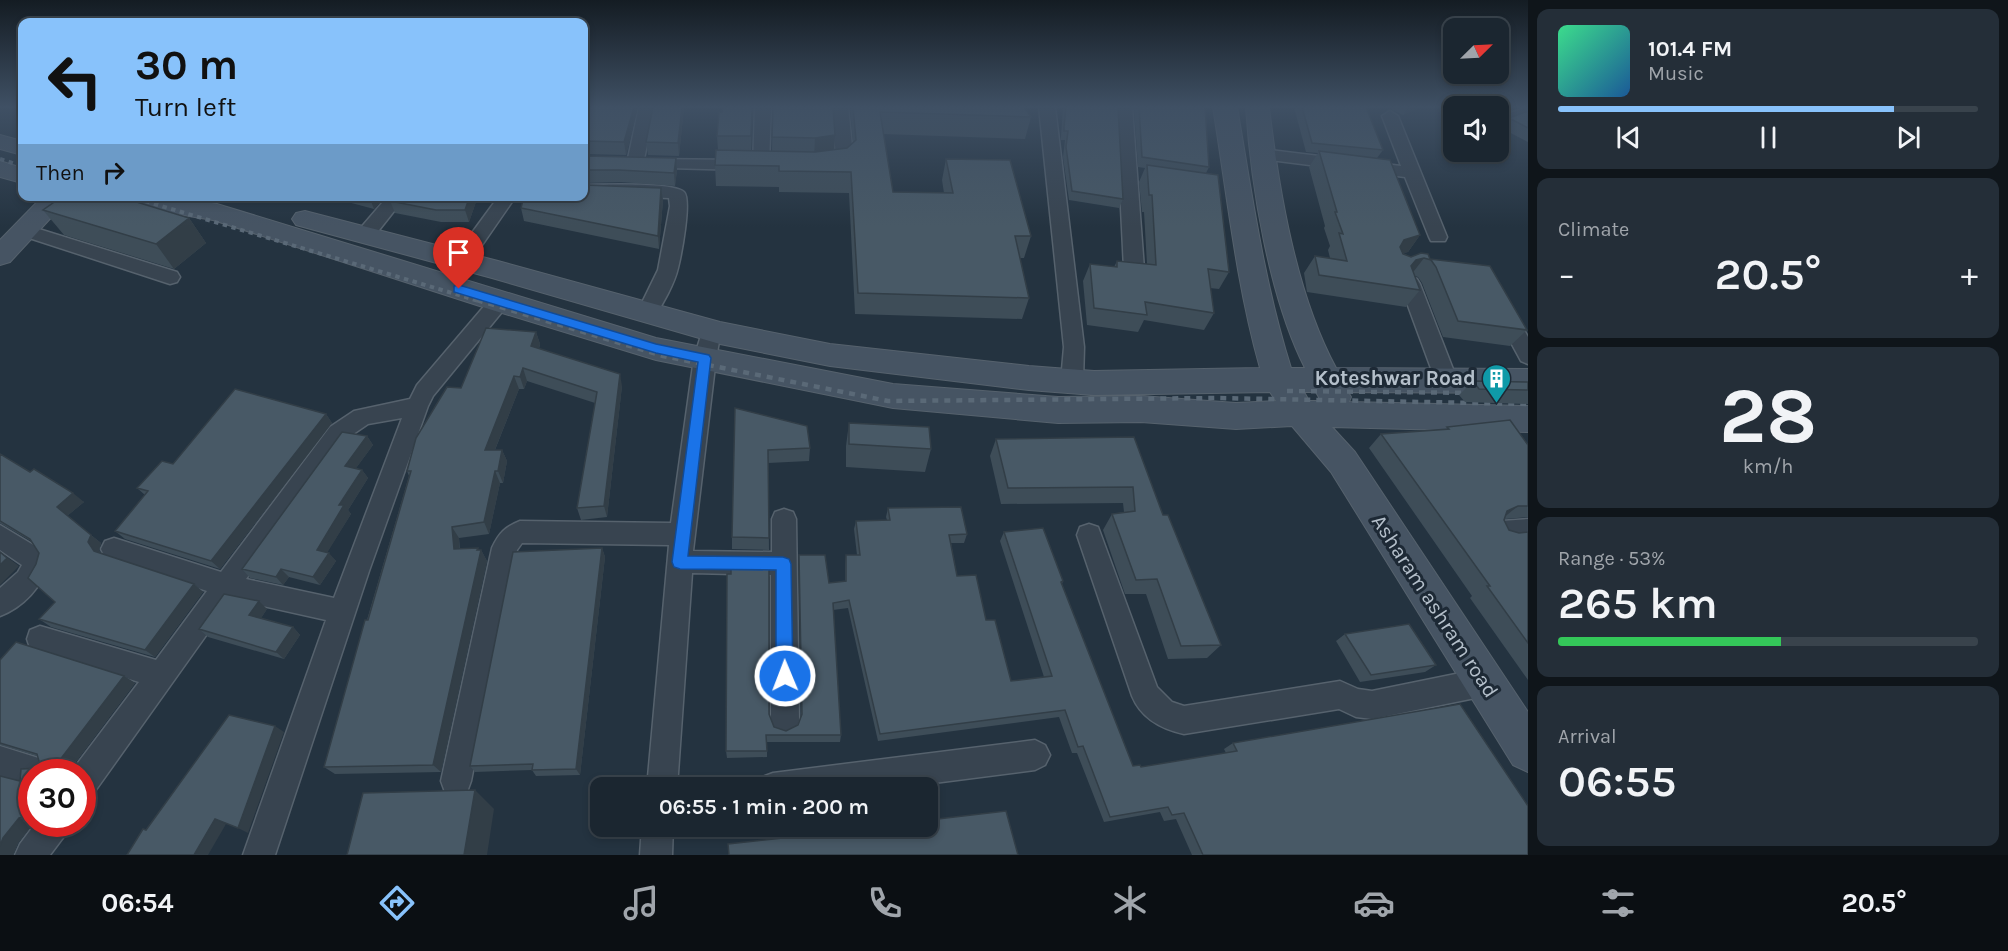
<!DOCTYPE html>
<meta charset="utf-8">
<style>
body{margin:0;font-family:Karla,sans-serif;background:#242e38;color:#f1f3f6;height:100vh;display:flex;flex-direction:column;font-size:22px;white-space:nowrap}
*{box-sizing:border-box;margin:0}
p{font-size:20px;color:#a0a5ab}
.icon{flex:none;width:33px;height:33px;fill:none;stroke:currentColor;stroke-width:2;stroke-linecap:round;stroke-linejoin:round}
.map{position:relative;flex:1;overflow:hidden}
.drawer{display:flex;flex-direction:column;gap:9px;padding:9px;background:#0f151a;width:480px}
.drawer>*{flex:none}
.banner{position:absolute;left:18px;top:18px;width:570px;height:183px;border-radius:12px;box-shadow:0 3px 9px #0003,0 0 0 2px #39434c;background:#88c2fb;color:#111;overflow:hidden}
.needle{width:39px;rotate:66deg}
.tools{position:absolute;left:1443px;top:18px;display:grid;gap:12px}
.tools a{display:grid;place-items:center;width:66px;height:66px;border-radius:12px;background:#1b2630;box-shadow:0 3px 9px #0003,0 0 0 2px #39434c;font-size:30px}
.speed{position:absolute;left:18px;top:759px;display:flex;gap:12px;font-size:30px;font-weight:700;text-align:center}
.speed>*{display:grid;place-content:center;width:78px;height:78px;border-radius:50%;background:#1b2630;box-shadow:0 3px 9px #0003,0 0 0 2px #39434c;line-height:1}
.speed .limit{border:9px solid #d22;background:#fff;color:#111}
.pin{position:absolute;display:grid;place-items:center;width:51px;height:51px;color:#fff;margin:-62px -26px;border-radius:50% 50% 50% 0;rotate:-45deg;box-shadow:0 0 6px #0007}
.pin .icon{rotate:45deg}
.me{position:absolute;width:66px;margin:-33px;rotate:359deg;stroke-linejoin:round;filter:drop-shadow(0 0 4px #0008)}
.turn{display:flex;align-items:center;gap:21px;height:126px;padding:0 18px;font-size:27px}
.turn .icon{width:78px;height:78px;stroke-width:2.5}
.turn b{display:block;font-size:42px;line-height:51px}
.then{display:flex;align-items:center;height:57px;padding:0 18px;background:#0003;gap:12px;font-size:22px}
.big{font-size:45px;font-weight:600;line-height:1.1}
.drawer .card{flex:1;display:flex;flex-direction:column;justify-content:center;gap:9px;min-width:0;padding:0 21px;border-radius:12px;background:#242e38}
.drawer .dial{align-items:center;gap:0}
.dial b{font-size:78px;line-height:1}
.song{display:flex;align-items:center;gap:18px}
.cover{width:72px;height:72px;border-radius:9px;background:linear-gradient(135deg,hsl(150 70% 55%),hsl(210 70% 35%))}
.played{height:6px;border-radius:3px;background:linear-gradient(90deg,#88c2fb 80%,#39434c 80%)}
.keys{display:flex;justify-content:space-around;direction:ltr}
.heat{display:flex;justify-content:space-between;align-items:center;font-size:33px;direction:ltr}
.charge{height:9px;border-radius:4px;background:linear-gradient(90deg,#34c759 53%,#39434c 0)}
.trip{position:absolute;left:590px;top:777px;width:348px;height:60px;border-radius:12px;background:#1b2630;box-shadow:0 3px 9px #0003,0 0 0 2px #39434c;font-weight:600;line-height:60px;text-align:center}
.tabs{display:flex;height:96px;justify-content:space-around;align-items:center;background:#0b0f13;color:#a0a5ab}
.tabs .icon{width:42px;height:42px}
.tabs .on{color:#88c2fb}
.tabs b{font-size:27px;color:#f1f3f6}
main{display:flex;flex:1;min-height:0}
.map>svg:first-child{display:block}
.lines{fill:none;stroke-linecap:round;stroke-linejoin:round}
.street-casing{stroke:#56626d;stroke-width:3}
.secondary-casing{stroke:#56626d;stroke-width:2}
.street{fill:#384450;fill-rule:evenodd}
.secondary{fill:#465463;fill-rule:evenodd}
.rail-far1{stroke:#5a6977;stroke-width:4;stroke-dasharray:4.5 4.5;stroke-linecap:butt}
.rail{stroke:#5a6977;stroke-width:4.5;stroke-dasharray:6 6;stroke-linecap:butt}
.wall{fill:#3e4d58}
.shaded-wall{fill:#323e47}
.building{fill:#485966;stroke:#323e47;stroke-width:1.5}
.route{fill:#1a73e8;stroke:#114b97;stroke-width:1.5}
.labels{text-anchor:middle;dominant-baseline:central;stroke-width:6;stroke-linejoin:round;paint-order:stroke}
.poi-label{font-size:21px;font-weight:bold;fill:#b4bfca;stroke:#1d2935;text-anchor:end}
.street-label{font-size:21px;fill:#b4bfca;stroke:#1d2935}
</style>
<main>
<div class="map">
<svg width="1528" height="855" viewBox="0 0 1528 855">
<rect width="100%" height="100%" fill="#243340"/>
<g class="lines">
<defs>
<path id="street" d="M639 107H655L644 159 744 160 750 161 752 165 750 169 744 170 629 167 627 163Z
M755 107H771L769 165 767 169H755L753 165Z
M832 107H848L853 156 850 165 828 170 822 169 820 165 822 161 836 158Z
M1039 107H1055L1084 347 1083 381 1080 387 1072 389 1064 387 1061 381 1064 347Z
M1116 107H1132L1144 269 1141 274 1134 275 1127 274 1124 269Z
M1528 107V117L1498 127V117Z
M1390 111 1398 116 1447 237 1445 241H1431L1429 237 1405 177 1262 159 1254 154 1262 149 1401 166 1382 116Z
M584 185C602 185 673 182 684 192 692 200 681 256 678 268 674 285 663 303 654 318L647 320 640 318 637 313 658 270 670 206 669 198 584 195Z
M214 196H232V197L229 201H217Z
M388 196H406L372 239H358L356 235 358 231Z
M499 196H516L469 264 462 266 455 264 453 260 455 256Z
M26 225 177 272 180 277 177 282 170 284 20 235 17 231 20 227Z
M1410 277 1417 279 1420 284 1458 382 1455 388 1447 390 1439 388 1436 382 1400 284 1403 279Z
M499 295 506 297 509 302 506 307 433 396 428 406 369 571 275 855H243L326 620 232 599 93 794 82 798V772H71L139 682 30 648 27 639 30 630 40 626 156 660 207 591 105 557 101 549 105 541 114 538 221 572 330 427 354 411 410 399 417 385 492 297ZM402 418 334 598 246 579 346 439 368 424Z
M1505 306 1512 308 1528 337V364L1521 361 1495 313 1498 308Z
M711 324 718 326 721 331 716 358 693 551 772 552V519L775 512 784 509 793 512 796 519 799 721 795 731 785 735 775 731 771 721V575L692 573 677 788H647L669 545 522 543 517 550 471 781 467 792 456 796 445 792 441 781 492 548C499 533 505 527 520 521L671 523 694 358 704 326Z
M1528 519V541L1502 543 1493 540 1490 532 1493 524 1502 521Z
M1089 524 1098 527 1101 535 1157 687 1172 702 1184 706 1340 681 1358 689 1372 691 1485 668 1495 672 1499 682 1495 692 1485 696 1372 719 1356 717 1339 709 1184 734C1161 729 1141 718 1132 696L1077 535 1080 527Z
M0 525 40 549 48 562C44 586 22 608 0 616V588L18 572 22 565 0 550Z
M1035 740 1045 745 1050 755 1045 765 1035 770 895 788H758L762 777 773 773Z
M0 746 48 761 52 772H32V785L0 776Z
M35 824H69L65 835 50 855H15L20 844Z
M642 826H673L672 855H640Z"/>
<path id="secondary" d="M1213 107H1237C1252 194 1264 283 1291 368H1305C1269 297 1251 186 1246 107H1269C1279 191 1296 294 1336 368L1528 369V393L1348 392 1351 397 1349 402 1528 406V432L1332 427 1355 452 1528 712V772L1513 765 1331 472 1292 426 1236 429 1141 422 1058 423 893 408 656 360 489 309 213 220 117 204 108 202 104 196H171L217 204 656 338 893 384 1058 397 1141 396 1236 403 1276 401 1270 392 1094 395 1029 390 830 366 720 344 492 278 296 225 292 219 296 213 305 211 498 261 720 322 830 344 1029 366 1094 371 1260 368C1236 283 1227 194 1213 107ZM1304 392H1316L1321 401H1309Z
M0 135 22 141V155L0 149Z
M0 161 22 168V183L0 177Z
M43 196H71L10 262 0 265V240Z"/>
</defs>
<use href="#street" class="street-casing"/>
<use href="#secondary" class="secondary-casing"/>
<use href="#street" class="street"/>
<use href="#secondary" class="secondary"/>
<path class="rail-far1" d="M0 159 22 166
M128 196 482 302"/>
<path class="rail" d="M477 300 663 356 888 401 1217 398 1528 404
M1287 391 1479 393"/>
</g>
<path class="wall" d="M584 107H638L626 155 584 154Z
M684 107 679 156 648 155 646 142Z
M753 107 751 151H772L773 107 834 150 847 148 853 143 850 107H1024L1031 117 1025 139 883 134 893 192 944 193 942 180 946 159 1031 236 1024 258H1020L1029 298 1022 319 855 314 849 193 779 192V187L716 186 715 165 718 150 717 136Z
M1063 107H1118L1123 199 1119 208 1069 200 1063 157 1065 140H1061V137Z
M1134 107H1205L1209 167 1206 173 1229 272 1219 289 1210 288 1214 313 1204 330 1144 320 1138 332 1087 325 1083 281 1090 264 1114 267 1117 261 1147 264 1144 212H1142L1139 182 1145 168 1138 167Z
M1294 107H1366L1383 150 1377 158 1420 235 1408 252 1403 253 1411 257 1430 259 1527 330 1510 346 1443 337 1422 283 1418 277 1415 276 1420 290 1406 307 1307 292 1304 273 1315 256 1330 258 1328 250 1330 246 1324 228 1325 226 1309 167 1318 153 1306 152Z
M1387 107H1420L1403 115Z
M1528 111V142L1501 128 1509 118Z
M584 156 676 158 677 170 675 186 621 182 584 183Z
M661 188 663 200 659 249 524 221 521 208Z
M325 196H385L374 209Z
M393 196H478L469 222H441L395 213 390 201Z
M43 210 189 218 206 243 174 269 64 235Z
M536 332 540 344 539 349 622 386 607 517 581 520 577 508 595 403 527 381 524 389H519L495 450H502L507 461 503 483H500L489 534 459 538 460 549 481 550 487 561 441 772 335 774 324 767 409 476 407 471 461 388Z
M1473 381 1528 390V404L1465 402 1459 395Z
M735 408 810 448 809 461 768 463 769 550 732 549V537Z
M326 414 332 423 220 569 125 539 115 531 145 495 137 488 173 464Z
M849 423 931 449 925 472 846 467V446Z
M1447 427 1528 445V517L1505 519 1504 520 1509 530 1519 533 1528 532V680L1470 598 1472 596 1369 448 1381 434 1446 429Z
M367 436 373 445 356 468 362 470 368 478 348 510 351 514 327 552 336 561 320 585 289 577 283 585 250 578 242 569Z
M1134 437 1163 515 1221 645 1207 658 1168 659 1146 594H1125L1103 530 1112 514 1124 512 1123 503 1001 504 990 456 996 439Z
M0 454 30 472 84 502 67 516 101 543 99 550 101 553 194 584 203 592 155 657 51 627 39 619 55 602 36 564 39 553 31 541 0 523Z
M888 508 967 534 964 543H951L957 576 986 620 1011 681 1044 677 1000 541 1004 532 1063 581 1062 584 1133 766 1141 767 1226 753 1224 749 1233 743 1528 855H1192L1176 819 1164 821 1160 812 1104 822 1077 753H1072L1059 717 878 741 848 608 833 610 841 735 840 742H767V757L727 758 726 751 769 714 774 727 786 731 798 725 801 716 799 555 829 583 845 582V564L846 555H857L854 529 856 521 887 520 886 517Z
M602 548 605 557 580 775 536 776 532 770 475 772 470 766Z
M267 609 261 618 293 627 300 635 284 659 208 637 199 629Z
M1345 634 1436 665 1425 672 1360 682 1336 641Z
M16 642 124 676 135 683 69 771 71 772H32V824H33L18 843 13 855H0V776L20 781 21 769 41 768 37 756 0 745V660Z"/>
<path class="shaded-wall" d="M634 107H638L626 155 624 142Z
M682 107H684L679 156 678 143Z
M752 107H753L751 158V136Z
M1408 107H1420L1403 115Z
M835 135 834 156 814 159 815 138Z
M676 158 677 170 675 186 674 173Z
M661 188 663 200 659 249 658 236Z
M369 196H385L374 209Z
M470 196H478L469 222 465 210Z
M189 218 206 243 174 269 156 244Z
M1420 235 1408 252 1391 257 1404 240Z
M1424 258 1411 275 1402 277 1416 260Z
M536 332 540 344 535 359 531 346Z
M523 368 527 381 524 389 520 377Z
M620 374 622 386 607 517 604 506Z
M514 376 519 389 490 462 485 450Z
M326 414 332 423 220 569 211 561Z
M367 436 373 445 351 475 345 466Z
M502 450 507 461 503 483 498 471Z
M362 470 368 478 348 510 351 514 324 558 317 550 339 505Z
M495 471 500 483 489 534 484 522Z
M73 493 84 502 67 516 101 543 99 550 104 559 94 551 88 542 57 507Z
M1518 506 1502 519 1507 511Z
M452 527 459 538 460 560 454 549Z
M478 548 480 553 481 550 487 561 441 772 433 765Z
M602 548 605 557 580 775 576 769Z
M0 552 19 566 0 585Z
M329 553 336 561 320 585 313 577Z
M281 569 289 577 283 585 276 577Z
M194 584 203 592 155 657 145 650Z
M259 601 267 609 258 623 249 615Z
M293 627 300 635 284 659 276 652Z
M124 676 135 683 69 771 71 772H57L56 765Z
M275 726 284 732 248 833 238 828Z
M475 790 494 809 487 855H464Z
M32 807V819L24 817Z
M19 818 32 822V824H33L18 843 13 855H0V846L3 838Z
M215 819 226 824 208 855H194Z"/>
<path class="building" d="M584 107H634L624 142 584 141Z
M653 107H682L678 143 646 142Z
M723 107H752L751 136H717L719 112H722Z
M773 107H833L835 135 815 138 772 137Z
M853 107H1024L1031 117 880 112 893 192 953 193 946 159 1010 160 1031 236H1015L1029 298 858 293 851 172 779 171V166L715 165 716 150 815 152 847 148 856 140Z
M1066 107H1118L1123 199 1072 191 1066 147 1068 131H1064V127Z
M1139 107H1205L1209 167 1142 157Z
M1302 107H1366L1383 150 1312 143Z
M1528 111V128L1509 118Z
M1319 151 1390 160 1420 235 1404 240 1400 247 1403 254 1411 257 1421 253 1428 254 1430 259 1490 266 1527 330 1458 321 1436 267 1431 260 1424 258 1416 260 1411 266 1420 290 1319 275 1315 256 1347 261 1339 233 1343 234 1335 212H1337Z
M584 156 676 158 674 173 619 170H584Z
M1147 165 1218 175 1229 272 1208 269 1214 313 1145 302 1147 315 1094 308 1090 264 1117 267V261L1156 265 1152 195H1149Z
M584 185 661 188 658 236 521 208 524 196H584Z
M63 196H117L189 218 156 244 43 210Z
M393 196H470L465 210H436L390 201Z
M486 328 536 332 531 346 620 374 604 506 577 508 597 392 523 368 520 377 514 376 485 450H502L498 471H495L484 522 452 527 454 549 478 548 477 550H481L433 765 324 767 365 620H368L411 471H407L416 438 447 387 461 388Z
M1473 381 1528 382V390L1479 389Z
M235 389 326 414 211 561 115 531 148 491 137 488 162 461 173 464Z
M735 408 807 426 810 448 768 450 769 538 732 537Z
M1510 420 1528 445V506H1518L1507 511 1504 520 1509 530 1519 533 1528 532V643L1487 586H1490L1381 434 1449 429 1447 427Z
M849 423 929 427 931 449 849 444Z
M342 432 367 436 345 466 362 470 339 505H344L317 550 329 553 313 577 281 569 276 577 242 569Z
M1134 437 1163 515H1168L1221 645 1181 646 1157 579 1136 580 1112 514 1135 511 1133 487 1008 488 996 439Z
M0 454 30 472 34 469 73 493 57 507 91 535 88 542 94 551 194 584 145 650 39 619 55 602 28 578 36 564 39 553 30 539 0 521Z
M961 507 967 534 949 535 957 576 976 575 986 620H995L1011 681 1052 676 1004 532 1043 528 1063 581 1061 582 1133 766 1140 765 1141 767 1237 751 1233 743 1460 704 1528 806V855H1203L1184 813 1172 815 1168 807 1110 817 1083 746 1078 747 1065 710 880 734 849 600 833 603 841 735H766L767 751H726L727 574H731V568L769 569V714L774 727 786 731 798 725 802 714 799 555H825L829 583 846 581V555H860L856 521 890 520 888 508Z
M602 548 576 769 532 770 533 764 470 766 513 552Z
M0 552 7 558 0 565Z
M224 594 259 601 249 615 293 627 276 652 199 629Z
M1409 624 1436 665 1371 675 1345 634Z
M16 642 124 676 56 765 59 769 57 772H32V807L24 817 19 818 3 838 0 846V776L20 781 21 769 41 768 37 754 0 743V660Z
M229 715 275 726 238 828 215 819 194 855H127L143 829 146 830Z
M475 790 464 855H347L363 793Z
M1006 811 1018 855H729L728 844 895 826H927V823H929V820Z"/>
<linearGradient id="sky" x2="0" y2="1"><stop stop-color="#141c23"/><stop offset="0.47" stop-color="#3f5064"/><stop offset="1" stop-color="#3f5064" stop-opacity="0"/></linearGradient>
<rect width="1528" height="227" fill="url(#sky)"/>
<path class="route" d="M459 285 656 344 709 355 711 358 688 556 783 557 789 559 791 564 793 676 791 682 785 685 779 682 776 676V570L680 569 674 567 672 562 698 362 656 353 454 292V286Z"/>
<defs>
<symbol id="building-pin" viewBox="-11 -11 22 30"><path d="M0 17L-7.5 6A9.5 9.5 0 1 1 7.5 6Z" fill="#0f9aa8" stroke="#1d2935"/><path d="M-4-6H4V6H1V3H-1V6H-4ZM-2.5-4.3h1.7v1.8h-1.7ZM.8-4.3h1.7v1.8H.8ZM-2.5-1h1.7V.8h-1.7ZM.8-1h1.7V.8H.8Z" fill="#fff"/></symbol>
</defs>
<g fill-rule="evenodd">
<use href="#building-pin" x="1480" y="362" width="33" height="45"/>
</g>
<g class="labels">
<g class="poi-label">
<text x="1476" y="378">Koteshwar Road</text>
</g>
<g class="street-label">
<text transform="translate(1435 606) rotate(57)">Asharam ashram road</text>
</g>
</g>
</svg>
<div class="tools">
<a><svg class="needle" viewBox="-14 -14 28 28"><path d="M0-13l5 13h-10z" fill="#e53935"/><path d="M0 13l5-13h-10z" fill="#a0a5ab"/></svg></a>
<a><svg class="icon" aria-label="sound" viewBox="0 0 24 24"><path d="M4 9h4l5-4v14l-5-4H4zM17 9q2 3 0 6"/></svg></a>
</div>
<div class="speed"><div class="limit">30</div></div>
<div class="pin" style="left:459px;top:289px;background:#d93025"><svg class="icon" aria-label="arrive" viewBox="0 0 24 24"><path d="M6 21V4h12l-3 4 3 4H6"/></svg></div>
<svg class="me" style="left:785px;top:676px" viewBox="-20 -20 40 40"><circle r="17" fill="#1a73e8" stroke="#fff" stroke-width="3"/><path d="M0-11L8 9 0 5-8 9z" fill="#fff"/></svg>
<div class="trip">06:55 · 1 min · 200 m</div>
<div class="banner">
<div class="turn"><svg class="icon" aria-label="left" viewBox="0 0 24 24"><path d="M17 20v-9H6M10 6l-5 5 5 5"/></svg><div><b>30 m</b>Turn left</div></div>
<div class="then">Then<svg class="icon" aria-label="right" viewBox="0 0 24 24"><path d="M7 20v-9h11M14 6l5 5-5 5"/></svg></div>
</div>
</div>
<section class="drawer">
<div class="card">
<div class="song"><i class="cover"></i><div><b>101.4 FM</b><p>Music</p></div></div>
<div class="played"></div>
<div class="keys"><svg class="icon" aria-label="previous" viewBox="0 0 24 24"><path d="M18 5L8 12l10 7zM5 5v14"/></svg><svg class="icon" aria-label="pause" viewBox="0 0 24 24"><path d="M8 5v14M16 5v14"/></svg><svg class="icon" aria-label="next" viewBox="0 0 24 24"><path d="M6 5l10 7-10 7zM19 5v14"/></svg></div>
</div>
<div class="card"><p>Climate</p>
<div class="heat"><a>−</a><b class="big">20.5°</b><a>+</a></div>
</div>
<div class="card dial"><b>28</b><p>km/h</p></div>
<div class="card"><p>Range · 53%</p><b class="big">265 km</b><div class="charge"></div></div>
<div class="card"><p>Arrival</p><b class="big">06:55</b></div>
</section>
</main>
<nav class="tabs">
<b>06:54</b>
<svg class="icon on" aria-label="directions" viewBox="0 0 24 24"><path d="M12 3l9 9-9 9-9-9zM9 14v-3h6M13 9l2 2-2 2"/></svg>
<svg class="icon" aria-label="music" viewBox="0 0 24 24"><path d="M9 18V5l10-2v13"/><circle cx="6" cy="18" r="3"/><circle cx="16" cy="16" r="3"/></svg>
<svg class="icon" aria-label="phone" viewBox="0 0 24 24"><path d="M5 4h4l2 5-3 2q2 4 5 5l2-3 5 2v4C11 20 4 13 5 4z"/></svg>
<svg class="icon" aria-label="climate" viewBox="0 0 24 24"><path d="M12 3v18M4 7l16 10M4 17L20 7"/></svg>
<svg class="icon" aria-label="car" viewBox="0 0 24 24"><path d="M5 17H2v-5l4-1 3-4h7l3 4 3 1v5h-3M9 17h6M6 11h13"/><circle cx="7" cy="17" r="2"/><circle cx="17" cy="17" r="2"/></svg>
<svg class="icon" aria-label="filters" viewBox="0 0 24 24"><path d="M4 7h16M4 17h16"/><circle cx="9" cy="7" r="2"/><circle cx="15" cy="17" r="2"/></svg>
<b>20.5°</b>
</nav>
